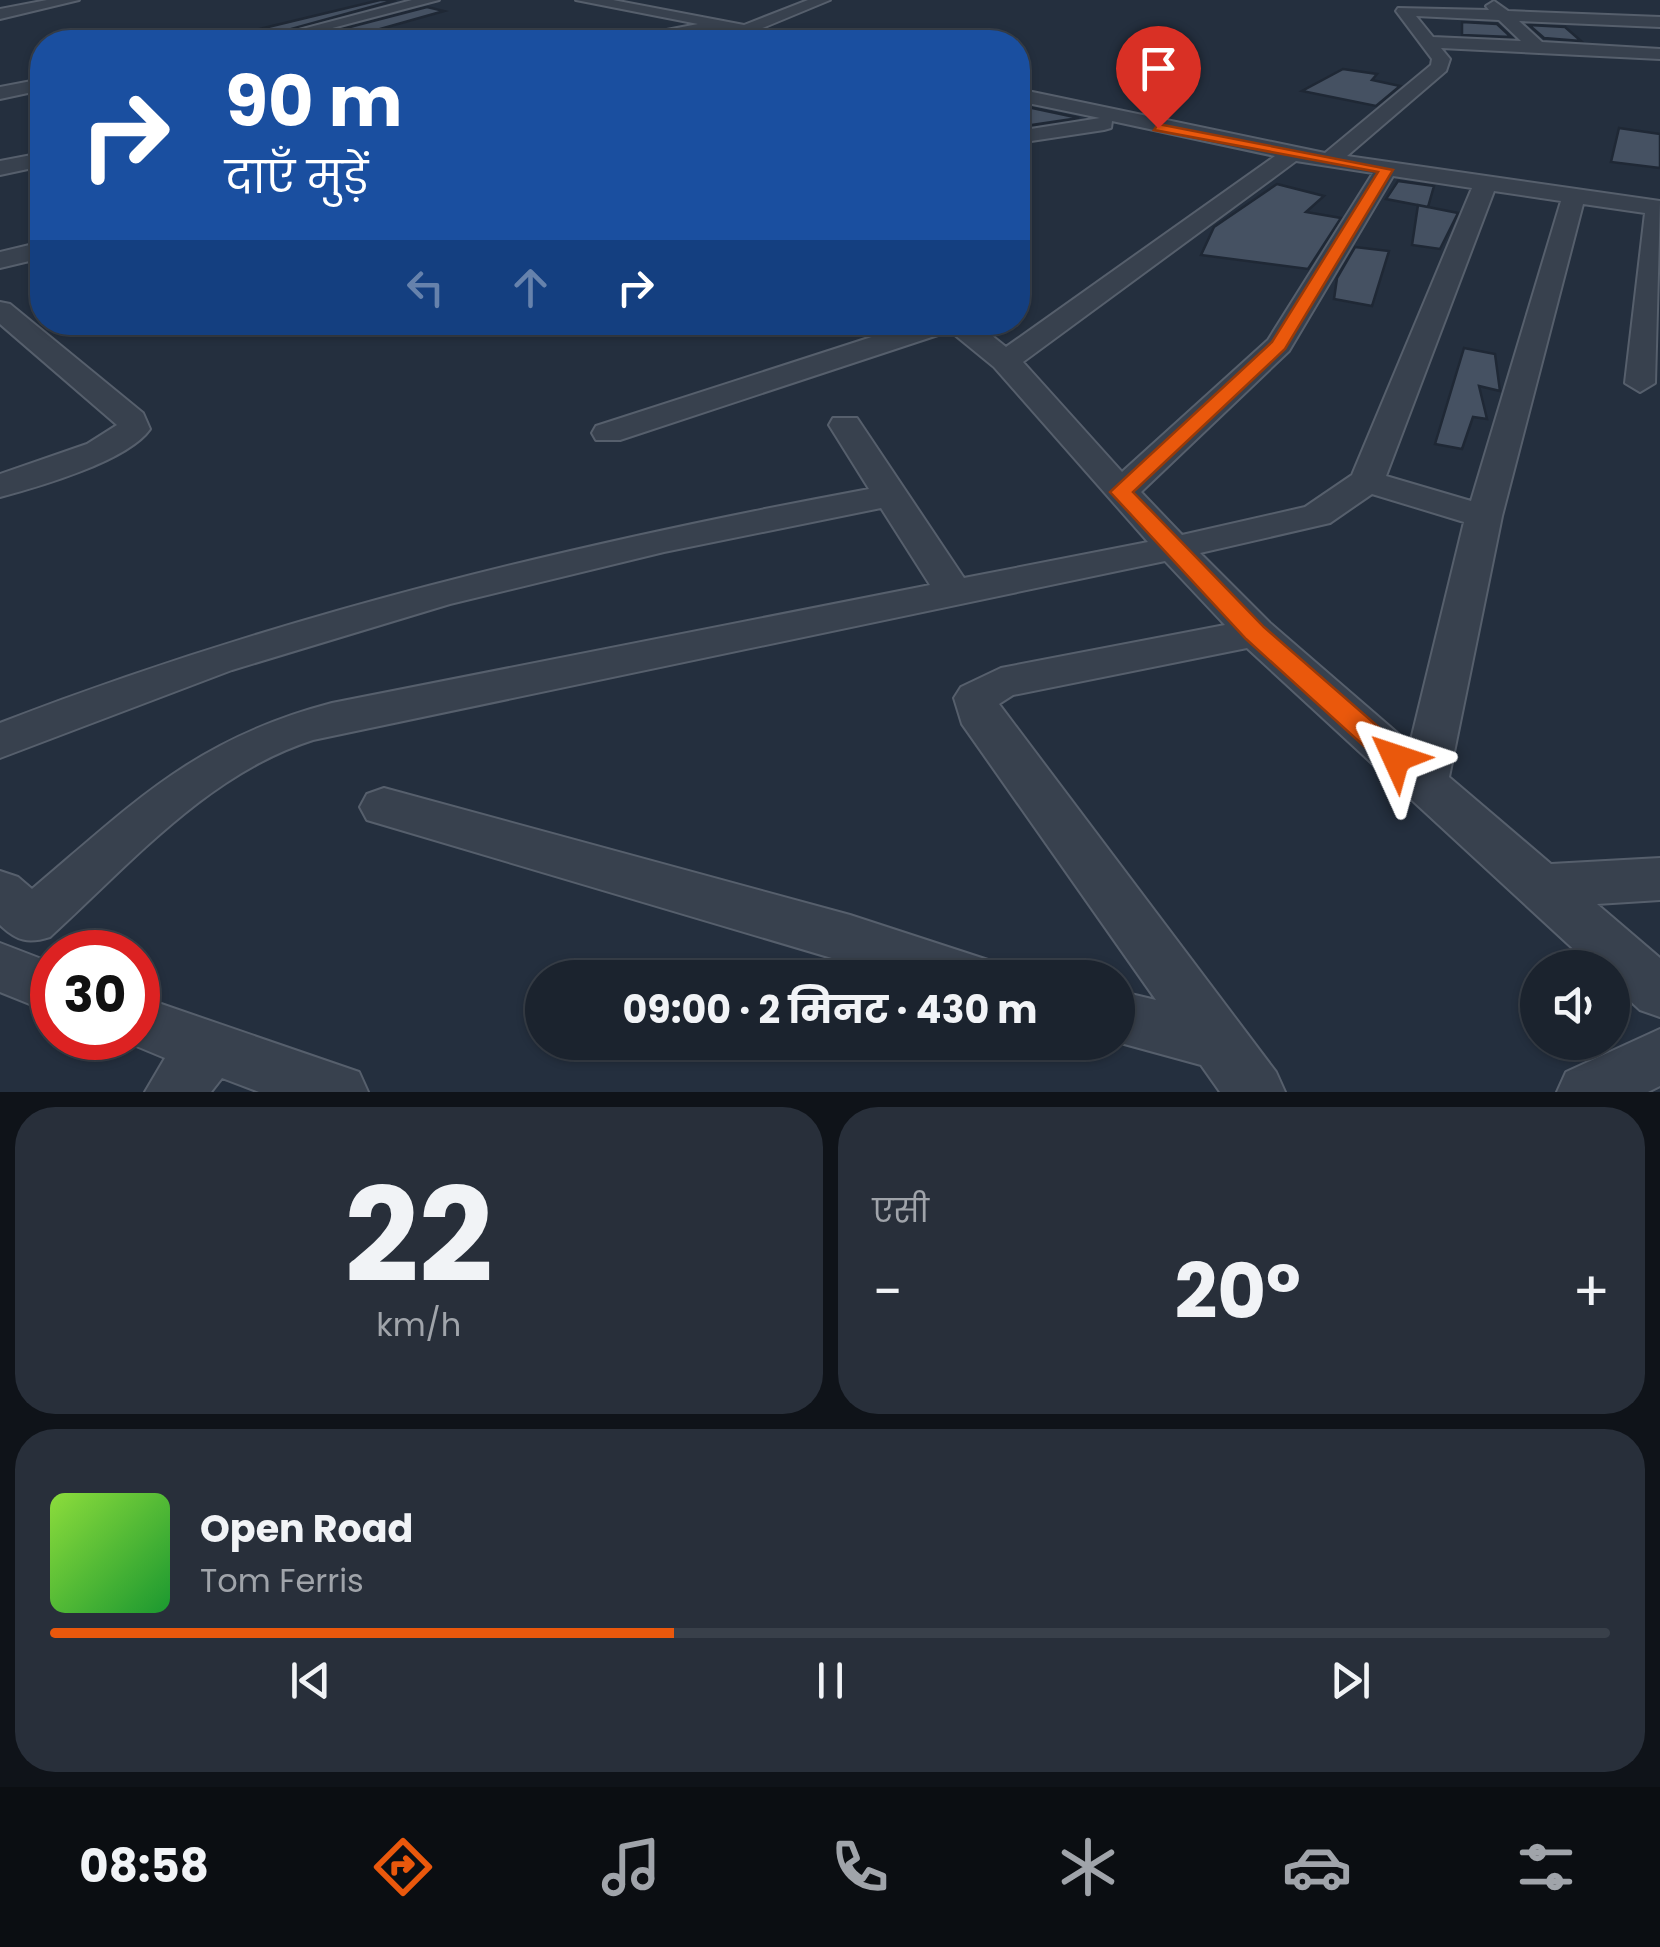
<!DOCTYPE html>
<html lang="hi">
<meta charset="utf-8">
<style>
body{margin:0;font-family:Poppins,"Noto Sans Devanagari",sans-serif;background:#282f3a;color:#f1f3f6;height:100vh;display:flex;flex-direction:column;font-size:38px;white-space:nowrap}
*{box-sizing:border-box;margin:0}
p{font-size:32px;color:#a0a4aa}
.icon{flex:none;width:55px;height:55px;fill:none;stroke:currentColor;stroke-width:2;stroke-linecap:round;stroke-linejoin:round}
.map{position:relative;height:1092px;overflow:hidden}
.panel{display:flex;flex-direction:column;gap:15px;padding:15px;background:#0f1319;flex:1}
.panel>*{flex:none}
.hud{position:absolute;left:30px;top:30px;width:1000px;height:305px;border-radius:40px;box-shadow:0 2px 8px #0004,0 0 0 2px #39404a;background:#1a4fa0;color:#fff;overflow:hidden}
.buttons{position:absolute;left:1520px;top:950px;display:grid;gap:20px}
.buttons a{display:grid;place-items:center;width:110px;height:110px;border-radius:50%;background:#1b232e;box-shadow:0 2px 8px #0004,0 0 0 2px #39404a;font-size:50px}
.speed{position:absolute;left:30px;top:930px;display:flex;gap:20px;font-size:50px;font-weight:700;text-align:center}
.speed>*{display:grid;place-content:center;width:130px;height:130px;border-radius:50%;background:#1b232e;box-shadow:0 2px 8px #0004,0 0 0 2px #39404a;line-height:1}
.speed .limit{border:15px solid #d22;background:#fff;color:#111}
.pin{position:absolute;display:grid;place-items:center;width:85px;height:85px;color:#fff;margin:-102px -42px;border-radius:50% 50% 50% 0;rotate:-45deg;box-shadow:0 0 10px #0007}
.pin .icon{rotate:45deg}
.me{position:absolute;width:110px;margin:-55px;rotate:312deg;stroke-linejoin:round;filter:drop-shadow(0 0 8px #0008)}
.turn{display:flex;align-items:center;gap:35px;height:210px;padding:0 30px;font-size:45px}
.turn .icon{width:130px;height:130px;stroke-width:2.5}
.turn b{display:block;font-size:70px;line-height:85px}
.lanes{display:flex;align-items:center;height:95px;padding:0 30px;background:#0003;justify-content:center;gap:50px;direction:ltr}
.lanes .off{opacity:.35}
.big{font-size:75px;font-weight:700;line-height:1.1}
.panel .card{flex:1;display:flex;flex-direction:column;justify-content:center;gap:15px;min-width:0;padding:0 35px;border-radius:40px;background:#282f3a}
.panel .dial{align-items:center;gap:0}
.dial b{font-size:130px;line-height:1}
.song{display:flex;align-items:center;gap:30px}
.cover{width:120px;height:120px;border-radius:15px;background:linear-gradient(135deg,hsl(90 70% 55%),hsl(130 70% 35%))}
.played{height:10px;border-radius:5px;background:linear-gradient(90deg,#ea580c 40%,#39404a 40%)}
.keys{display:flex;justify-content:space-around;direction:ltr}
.heat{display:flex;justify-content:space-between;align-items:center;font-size:55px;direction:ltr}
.panel .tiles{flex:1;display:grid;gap:15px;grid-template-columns:1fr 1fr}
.card:last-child{grid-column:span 2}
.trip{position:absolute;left:525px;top:960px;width:610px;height:100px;border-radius:50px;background:#1b232e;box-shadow:0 2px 8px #0004,0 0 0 2px #39404a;font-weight:700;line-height:100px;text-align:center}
.menu{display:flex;height:160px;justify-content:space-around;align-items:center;background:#0b0e12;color:#a0a4aa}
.menu .icon{width:70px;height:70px}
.menu .selected{color:#ea580c}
.menu b{font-size:45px;color:#f1f3f6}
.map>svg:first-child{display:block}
.building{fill:#455162;stroke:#1f2835;stroke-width:2.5}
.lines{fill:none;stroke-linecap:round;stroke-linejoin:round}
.minor-casing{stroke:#565f6c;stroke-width:4}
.minor{fill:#38414e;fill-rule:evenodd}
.route{fill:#ea580c;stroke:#983908;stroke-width:2.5}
</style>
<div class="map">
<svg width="1660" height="1092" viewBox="0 0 1660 1092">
<rect width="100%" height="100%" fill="#242f3e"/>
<path class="building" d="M380 0H396L244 42 243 33Z
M427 7 444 11 334 42H292Z
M1462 22 1497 24 1511 37 1462 35Z
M1529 25 1565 27 1581 41 1544 38Z
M1343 69 1377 74 1372 80 1400 86 1376 106 1302 91Z
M1018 105 1079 118 1018 127Z
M1619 128 1660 134V168L1611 162Z
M1398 181 1434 186 1428 207 1386 199Z
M1277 184 1324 196 1306 212 1341 218 1308 269 1201 255 1214 227Z
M1418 205 1458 213 1440 249 1412 245Z
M1355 247 1389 251 1372 306 1334 299 1337 278Z
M1464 348 1495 354 1500 391 1479 386 1487 419 1473 417 1462 449 1435 444Z"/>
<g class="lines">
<defs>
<path id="minor" d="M47 0H79L0 19V9Z
M412 0H439L279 42H253Z
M576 0H613L744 25 808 0H830L760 29 803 42C775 42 737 27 715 28 688 30 654 42 622 42L630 37 698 24Z
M1494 1 1508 11 1660 17V27L1519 21 1542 42 1660 49V59L1441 48 1450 59 1446 71 1347 156 1660 201 1655 383 1640 392 1625 383 1645 213 1583 204 1502 516 1449 777 1551 864 1660 858V900L1597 904 1660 958V1017L1640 1010 1612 984V968H1594L1247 648 1013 695 999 704 1276 1072 1285 1092H1220L1201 1065 1117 1042 1118 991 1156 1000 962 724 954 698 961 687 1001 668 1225 625 1165 561 313 740C207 774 130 864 50 937 28 944 17 941 0 925V871L18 877 32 889C136 801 195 739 332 703L930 585 881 508 664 552 450 604 232 670 0 758V723C282 614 573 544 869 489L829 425 833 418H857L964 578 1148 542 994 367 950 331 620 440H596L592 433 596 426 918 322H975L1006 347 1275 156 1112 121 1111 128 1104 130 1018 143V131L1100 118 1018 101V89L1325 153 1431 65 1432 59 1396 11 1398 8 1489 10 1486 6ZM1416 16 1499 20 1521 41 1433 37ZM1296 161 1373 173 1268 340 1122 472 1023 362ZM1393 176 1472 188 1352 475 1305 507 1182 535 1141 492 1289 351ZM1494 191 1561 201 1471 501 1386 476ZM1372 494 1464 522 1410 744 1270 623 1200 553 1330 523Z
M42 79V90L0 99V87Z
M42 153V166L0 175V161Z
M42 242V258L0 268V252Z
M0 302 10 304 143 413 150 429C128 461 38 487 0 497V474L87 444 117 425 0 324Z
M384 788 850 915 991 961 999 978H899L367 820 360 807 367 794Z
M0 943 52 963V1013L0 992Z
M138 996 359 1072 368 1092H259L222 1078 211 1092H145L165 1058 117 1038H138Z
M1660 1029V1086L1648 1092H1557L1566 1072Z"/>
</defs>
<use href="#minor" class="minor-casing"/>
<use href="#minor" class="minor"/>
</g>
<path class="route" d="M1158 124 1393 170 1285 349 1133 492 1264 627 1406 751 1410 758 1406 766H1386L1246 639 1110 492 1272 342 1378 172 1154 130Z"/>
</svg>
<div class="buttons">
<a><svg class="icon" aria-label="sound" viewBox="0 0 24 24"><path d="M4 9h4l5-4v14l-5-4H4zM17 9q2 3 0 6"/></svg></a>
</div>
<div class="speed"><div class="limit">30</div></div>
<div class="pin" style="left:1158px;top:128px;background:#d93025"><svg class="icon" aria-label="arrive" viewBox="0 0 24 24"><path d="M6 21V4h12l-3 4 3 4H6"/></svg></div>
<svg class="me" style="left:1396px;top:758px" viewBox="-20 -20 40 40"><path d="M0-17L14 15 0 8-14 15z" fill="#ea580c" stroke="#fff" stroke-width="4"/></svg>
<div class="trip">09:00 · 2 मिनट · 430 m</div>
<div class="hud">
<div class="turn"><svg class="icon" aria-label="right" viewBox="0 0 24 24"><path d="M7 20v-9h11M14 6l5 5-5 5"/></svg><div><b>90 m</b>दाएँ मुड़ें</div></div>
<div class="lanes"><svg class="icon off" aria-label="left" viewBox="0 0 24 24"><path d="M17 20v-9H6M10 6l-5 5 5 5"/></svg><svg class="icon off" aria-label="ahead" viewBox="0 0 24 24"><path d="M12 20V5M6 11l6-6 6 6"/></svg><svg class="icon" aria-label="right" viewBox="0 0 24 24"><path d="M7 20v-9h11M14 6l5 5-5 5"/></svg></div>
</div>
</div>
<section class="panel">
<div class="tiles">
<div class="card dial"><b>22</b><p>km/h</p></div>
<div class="card"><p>एसी</p>
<div class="heat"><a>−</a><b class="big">20°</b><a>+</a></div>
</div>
<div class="card">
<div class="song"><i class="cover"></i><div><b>Open Road</b><p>Tom Ferris</p></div></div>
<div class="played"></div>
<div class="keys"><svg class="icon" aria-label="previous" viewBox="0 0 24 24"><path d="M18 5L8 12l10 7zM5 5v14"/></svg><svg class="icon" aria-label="pause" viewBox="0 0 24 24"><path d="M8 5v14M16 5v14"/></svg><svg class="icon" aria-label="next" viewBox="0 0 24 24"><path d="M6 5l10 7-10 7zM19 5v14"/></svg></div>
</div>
</div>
</section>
<nav class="menu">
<b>08:58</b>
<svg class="icon selected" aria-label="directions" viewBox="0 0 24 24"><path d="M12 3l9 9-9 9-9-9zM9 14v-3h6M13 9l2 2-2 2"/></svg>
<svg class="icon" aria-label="music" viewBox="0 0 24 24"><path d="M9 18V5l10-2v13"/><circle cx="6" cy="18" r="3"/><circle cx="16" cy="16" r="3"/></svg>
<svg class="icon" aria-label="phone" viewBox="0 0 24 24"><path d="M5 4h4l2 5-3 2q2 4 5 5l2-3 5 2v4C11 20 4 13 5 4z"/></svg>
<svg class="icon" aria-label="climate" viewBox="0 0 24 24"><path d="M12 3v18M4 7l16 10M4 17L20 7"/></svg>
<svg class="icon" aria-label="car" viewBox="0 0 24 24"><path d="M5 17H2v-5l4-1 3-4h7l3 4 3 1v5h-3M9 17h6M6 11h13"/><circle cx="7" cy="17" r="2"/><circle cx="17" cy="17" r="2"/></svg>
<svg class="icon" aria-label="filters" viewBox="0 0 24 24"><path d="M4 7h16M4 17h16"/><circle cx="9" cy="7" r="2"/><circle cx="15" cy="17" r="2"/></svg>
</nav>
